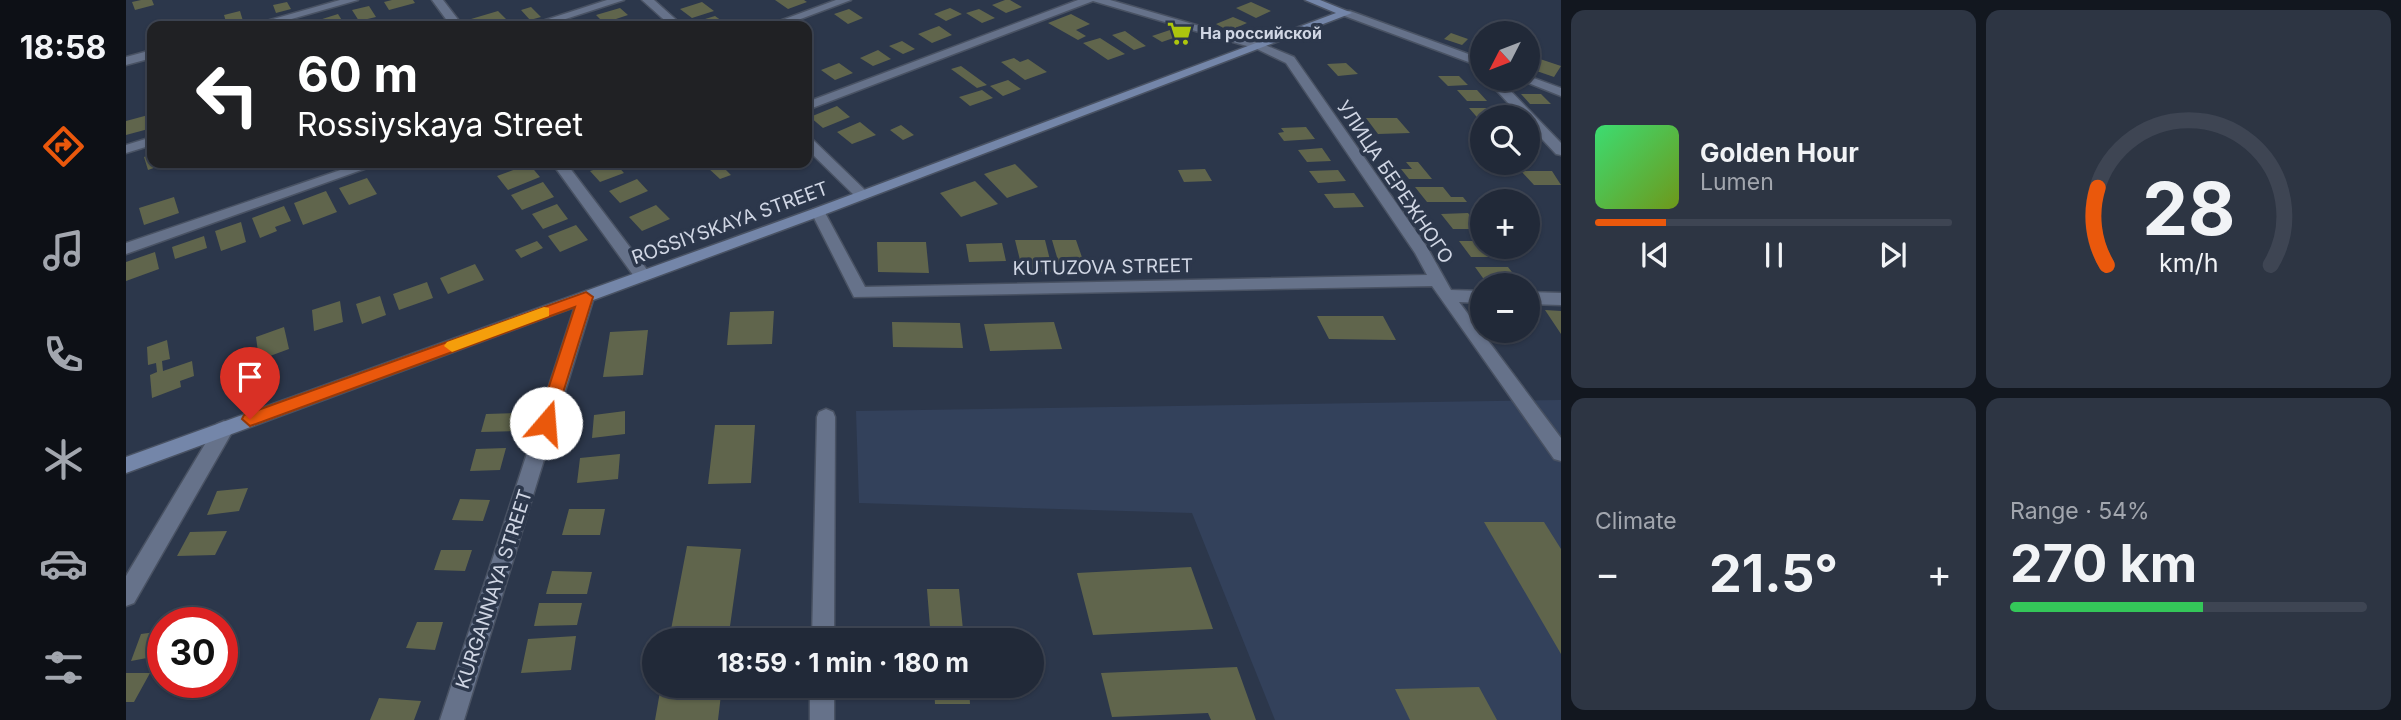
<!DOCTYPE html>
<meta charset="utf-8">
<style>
body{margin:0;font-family:Inter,sans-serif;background:#2d3543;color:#f1f3f6;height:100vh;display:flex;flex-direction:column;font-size:26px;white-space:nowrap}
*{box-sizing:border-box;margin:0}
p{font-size:23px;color:#a2a6ae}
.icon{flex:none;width:38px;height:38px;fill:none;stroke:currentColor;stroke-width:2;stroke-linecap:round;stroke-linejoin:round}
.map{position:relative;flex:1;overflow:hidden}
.side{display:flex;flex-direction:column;gap:10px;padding:10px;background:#12171f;width:840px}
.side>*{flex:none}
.guide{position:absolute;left:21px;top:21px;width:665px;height:147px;border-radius:14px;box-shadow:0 2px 5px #0004,0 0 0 2px #3e4553;background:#202124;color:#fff;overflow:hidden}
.needle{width:46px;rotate:228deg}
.buttons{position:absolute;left:1344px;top:21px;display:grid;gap:14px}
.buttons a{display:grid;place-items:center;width:70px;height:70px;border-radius:50%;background:#212938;box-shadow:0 2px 5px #0004,0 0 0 2px #3e4553;font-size:35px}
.speed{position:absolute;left:21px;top:607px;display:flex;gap:14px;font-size:35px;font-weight:700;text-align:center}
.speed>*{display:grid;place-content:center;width:91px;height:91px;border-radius:50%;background:#212938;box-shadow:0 2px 5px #0004,0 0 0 2px #3e4553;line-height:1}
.speed .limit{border:10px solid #d22;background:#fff;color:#111}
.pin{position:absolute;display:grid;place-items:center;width:60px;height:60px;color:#fff;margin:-72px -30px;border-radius:50% 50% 50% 0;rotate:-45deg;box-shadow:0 0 7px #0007}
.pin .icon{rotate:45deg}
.me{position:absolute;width:77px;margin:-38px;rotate:18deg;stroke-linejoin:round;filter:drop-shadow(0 0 5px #0008)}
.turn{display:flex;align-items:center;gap:24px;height:147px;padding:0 35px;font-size:32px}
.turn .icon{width:91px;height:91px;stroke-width:2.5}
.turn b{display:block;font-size:49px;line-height:60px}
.big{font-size:52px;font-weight:700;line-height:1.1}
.side .widget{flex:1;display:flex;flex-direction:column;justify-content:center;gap:10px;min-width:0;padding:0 24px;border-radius:14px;background:#2d3543}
.side .dial{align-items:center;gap:0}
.dial svg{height:182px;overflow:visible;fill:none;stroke:#3e4553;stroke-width:7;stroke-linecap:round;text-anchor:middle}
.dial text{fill:#f1f3f6;stroke:none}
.song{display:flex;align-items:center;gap:21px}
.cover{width:84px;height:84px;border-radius:10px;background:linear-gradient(135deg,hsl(140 70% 55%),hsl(80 70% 35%))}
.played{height:7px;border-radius:4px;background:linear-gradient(90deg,#ea580c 20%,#3e4553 20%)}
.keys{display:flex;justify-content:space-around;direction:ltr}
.heat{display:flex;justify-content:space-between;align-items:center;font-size:38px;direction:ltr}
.charge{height:10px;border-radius:5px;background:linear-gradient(90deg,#34c759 54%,#3e4553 0)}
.side .tiles{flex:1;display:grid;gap:10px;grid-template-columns:repeat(2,1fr)}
.trip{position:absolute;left:516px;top:628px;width:402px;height:70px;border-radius:35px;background:#212938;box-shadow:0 2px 5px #0004,0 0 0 2px #3e4553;font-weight:700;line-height:70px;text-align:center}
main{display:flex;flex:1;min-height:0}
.dock{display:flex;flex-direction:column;width:126px;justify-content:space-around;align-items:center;background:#0d1016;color:#a2a6ae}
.dock .icon{width:49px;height:49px}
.dock .active{color:#ea580c}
.dock b{font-size:32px;color:#f1f3f6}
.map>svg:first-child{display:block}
.built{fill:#33415b}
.building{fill:#60654c}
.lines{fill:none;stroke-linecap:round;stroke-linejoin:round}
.street-casing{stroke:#495263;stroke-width:3}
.secondary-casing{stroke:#495263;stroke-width:3}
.street{fill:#66728a;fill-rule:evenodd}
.secondary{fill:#7486a9;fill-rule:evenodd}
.route{fill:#ea580c;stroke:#983908;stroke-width:2}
.slow{fill:#f59e0b}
.labels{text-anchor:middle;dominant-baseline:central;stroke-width:7;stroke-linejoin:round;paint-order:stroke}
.far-poi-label{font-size:16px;font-weight:bold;fill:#d0d6e4;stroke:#2c374b;text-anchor:start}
.street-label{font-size:19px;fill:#d0d6e4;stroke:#2c374b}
</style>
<main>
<nav class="dock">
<b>18:58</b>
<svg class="icon active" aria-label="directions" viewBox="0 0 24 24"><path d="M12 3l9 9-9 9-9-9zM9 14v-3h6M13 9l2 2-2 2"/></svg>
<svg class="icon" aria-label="music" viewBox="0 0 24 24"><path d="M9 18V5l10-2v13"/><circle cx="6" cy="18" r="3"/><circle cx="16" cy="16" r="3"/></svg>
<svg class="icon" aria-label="phone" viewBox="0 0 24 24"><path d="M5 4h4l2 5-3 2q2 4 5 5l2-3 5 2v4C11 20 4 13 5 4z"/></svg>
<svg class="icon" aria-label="climate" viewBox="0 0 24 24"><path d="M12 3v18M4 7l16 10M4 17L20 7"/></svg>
<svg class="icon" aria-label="car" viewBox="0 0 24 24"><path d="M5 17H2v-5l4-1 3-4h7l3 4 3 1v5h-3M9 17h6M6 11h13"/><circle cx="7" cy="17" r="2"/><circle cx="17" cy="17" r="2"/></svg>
<svg class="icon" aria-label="filters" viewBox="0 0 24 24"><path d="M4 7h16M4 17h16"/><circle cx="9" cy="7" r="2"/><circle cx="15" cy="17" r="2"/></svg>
</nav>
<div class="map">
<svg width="1435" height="720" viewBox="0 0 1435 720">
<rect width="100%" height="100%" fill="#2c374b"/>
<path class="built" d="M1435 400V720H1149L1066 513 733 503 730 411Z"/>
<path class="building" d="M15 0H26L28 5 9 10 6 2Z
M266 0H287L289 3 263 10 258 2Z
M649 0H678L681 2 662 9Z
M879 0H884L896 7 880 13 866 5Z
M161 2 165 9 150 13 147 5Z
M576 2 588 11 566 18 554 9Z
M1125 2 1145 11 1130 18 1110 8Z
M243 6 250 17 233 21 226 10Z
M405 7 415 17 404 20 395 10Z
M494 8 502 15 478 23 470 15Z
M824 8 836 14 820 21 808 14Z
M723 9 737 18 722 24 708 14Z
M853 9 869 18 856 23 840 13Z
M114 11 117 21 101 25 98 15Z
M372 11 382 21 351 26 345 19Z
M212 14 217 22 194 26 190 21Z
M945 14 964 24 950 30 960 36 952 40 922 23Z
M589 16 603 26H574L569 22Z
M1107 17 1121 23 1103 31 1090 24Z
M813 26 826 35 806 43 792 34Z
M1050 28 1059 34 1036 42 1026 36Z
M999 31 1020 46 1008 50 986 35Z
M1325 33 1342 39 1336 45 1318 39Z
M974 38 999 54 982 60 957 43Z
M776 41 789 49 777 54 763 46Z
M752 50 765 59 747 66 734 58Z
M1405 56 1435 66 1428 77 1402 68Z
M888 58 894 62 902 59 921 72 899 80 875 62Z
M713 63 727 73 709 80 695 70Z
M1220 63 1232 74 1212 76 1201 64Z
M835 66 861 85 851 88 825 69Z
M1312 76H1333L1342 85 1322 86Z
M882 80 895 89 877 96 864 86Z
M856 90 867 98 844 106 833 97Z
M1331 90H1351L1361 101H1341Z
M1395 94H1415L1425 104H1404Z
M711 106 724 117 697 128 684 117Z
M1343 108H1367L1375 117H1356V123Z
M26 114V128L0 135V121Z
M1240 118H1271L1284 133 1252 134Z
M734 122 750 135 726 144 711 132Z
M775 125 788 135 777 140 764 130Z
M1180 127 1189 139 1158 141 1152 133 1158 132 1155 128Z
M1196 148 1205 161 1181 162 1172 150Z
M26 154V163H42L22 170 18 157Z
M1280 162H1292L1306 179H1283L1275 169H1286Z
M489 163 498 173 474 182 464 171Z
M593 163 605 175 594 179 581 167Z
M403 164 414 177 382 190 371 176Z
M889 164 912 187 881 198 858 174Z
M1079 169 1086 181 1058 182 1052 170Z
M1212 170 1220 181 1192 183 1183 171Z
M1395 171H1426L1435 185H1408Z
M241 178 251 194 223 205 213 188Z
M511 179 522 191 494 203 483 191Z
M849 181 872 204 835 217 814 193Z
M417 182 428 197 396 210 385 195Z
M1289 187H1317L1325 197H1337L1341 202H1301Z
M200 191 211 212 177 225 168 203Z
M1228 193 1238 207 1208 208 1198 194Z
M48 197 53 213 18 225 13 208Z
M431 204 442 219 417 229 406 214Z
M530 205 544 219 516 231 503 217Z
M158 206 165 221 149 227 151 231 134 238 126 218Z
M1342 213 1354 229H1327L1315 214Z
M115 222 120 242 95 251 89 231Z
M450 225 462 240 434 252 422 236Z
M78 236 81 248 49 259 46 247Z
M889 240H919L927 272H897Z
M926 240H950L958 263 933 264Z
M411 241 417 248 395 258 389 250Z
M1333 241H1356V247H1380L1389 257H1345Z
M751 242H800L803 273 752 272Z
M876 243 880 261 843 262 840 244Z
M29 252 33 269 0 281V262Z
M349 264 358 280 322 294 314 278Z
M1349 267H1382L1396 285H1362Z
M301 282 307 298 273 310 267 294Z
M254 296 260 315 236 324 230 304Z
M214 301 217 322 188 331 186 310Z
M1419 310 1435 311V334Z
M648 311 646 344 601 345 604 312Z
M1191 316H1257L1270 340 1203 339Z
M766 322 834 323 837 348 767 347Z
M928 322 936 349 864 351 858 324Z
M158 327 163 349 133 360 130 337Z
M522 330 517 375 477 377 484 332Z
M41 340 44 359 36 361 37 371 66 361 68 376 54 381 55 387 26 398 24 375 31 372 30 363 22 365 21 347Z
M499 411V434L466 438 468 415Z
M394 413 389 431 355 432 360 414Z
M589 425H629L625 483 582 484Z
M380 448 374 470 344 471 350 449Z
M494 454 492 479 451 483 454 458Z
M122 488 113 511 81 515 91 491Z
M334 499 364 500 357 521 326 520Z
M443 509H479L474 535H436Z
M1358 522H1418L1435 549V654Z
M101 531 89 555 51 556 64 532Z
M561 546 615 549 602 640H543Z
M315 550H346L339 571 308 570Z
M1065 567 1087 629 967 635 951 573Z
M426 571 466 572 461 594H420Z
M801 589H833L838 640H805Z
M413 603H456L451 625 408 626Z
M291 622H317L309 650 280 648Z
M37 631V655L5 661 15 634Z
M450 636 445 670 395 673 402 639Z
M1111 667 1130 720H1085L1082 713 986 717 975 673Z
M0 673H24L8 702H0Z
M535 686H596L592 720H529Z
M808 686H843L844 704H809Z
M1353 687 1371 720H1284L1269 689Z
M253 698 295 701 288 720H244Z"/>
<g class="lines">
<defs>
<path id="street" d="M214 0H232L141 26H123Z
M306 0H317L337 26H325Z
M481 0H498L418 26H401Z
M516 0H528L557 26H545Z
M710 0H725L656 26H640Z
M952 0H984L1139 45 1168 57 1301 247 1325 290 1356 291V303L1333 302 1435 438V461L1428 459 1306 286 728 297 685 212 687 209H697L739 287 1301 275 1289 253 1160 63 1131 49 967 1 681 110V102Z
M1216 11H1224L1356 59V67L1216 15Z
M26 50V58L0 65V57Z
M1402 76 1435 88V96L1392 79H1402Z
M1360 79H1373L1435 143V155L1430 154 1402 124V117H1395Z
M26 137V145L0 153V145Z
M681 138 686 139 741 192V198H731L681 149Z
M235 163H255L0 254V243Z
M426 163H440L522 271 524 275 522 279H510Z
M460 291 468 297 338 720H314L452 297Z
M1402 292 1435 293V305L1402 304Z
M700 409 707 412 709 417 708 640H686L691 417 693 412Z
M98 421 105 424 107 429 105 434 8 603 0 606V576L91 424Z
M684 686H708V720H684Z"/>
<path id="secondary" d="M1179 0H1194L1226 13 697 215 0 473V457L687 209 1210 13Z"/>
</defs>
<use href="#street" class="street-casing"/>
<use href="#secondary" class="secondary-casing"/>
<use href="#street" class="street"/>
<use href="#secondary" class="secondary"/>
</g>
<path class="route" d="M460 292 467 297 426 428H414L411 423 449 307 130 424 124 426 116 419 118 415Z"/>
<path class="slow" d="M418 307 423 308V316L326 352 318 346 321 342Z"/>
<defs>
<symbol id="supermarket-bare" viewBox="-9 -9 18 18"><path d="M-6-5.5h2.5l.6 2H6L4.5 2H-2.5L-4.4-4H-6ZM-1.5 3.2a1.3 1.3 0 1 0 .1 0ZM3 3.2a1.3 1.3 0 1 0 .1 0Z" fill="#adc60d" stroke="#2c374b" stroke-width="2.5" paint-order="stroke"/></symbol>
</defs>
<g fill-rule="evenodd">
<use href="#supermarket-bare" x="1036" y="16" width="35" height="35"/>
</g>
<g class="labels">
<g class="far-poi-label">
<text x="1074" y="33">На российской</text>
</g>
<g class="street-label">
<text transform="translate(1269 182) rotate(56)">УЛИЦА БЕРЕЖНОГО</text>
<text transform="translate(604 223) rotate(-20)">ROSSIYSKAYA STREET</text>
<text transform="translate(977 267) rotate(-1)">KUTUZOVA STREET</text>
<text transform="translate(368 589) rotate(-72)">KURGANNAYA STREET</text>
</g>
</g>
</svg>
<div class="buttons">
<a><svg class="needle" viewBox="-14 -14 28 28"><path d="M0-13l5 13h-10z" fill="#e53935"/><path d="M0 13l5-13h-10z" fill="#a2a6ae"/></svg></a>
<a><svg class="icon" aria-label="search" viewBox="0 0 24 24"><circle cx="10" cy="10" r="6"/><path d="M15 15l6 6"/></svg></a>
<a>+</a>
<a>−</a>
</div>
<div class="speed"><div class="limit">30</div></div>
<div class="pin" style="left:124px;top:419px;background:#d93025"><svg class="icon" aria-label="arrive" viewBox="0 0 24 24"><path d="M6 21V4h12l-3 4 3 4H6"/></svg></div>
<svg class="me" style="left:420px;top:423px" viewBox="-20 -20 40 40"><circle r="19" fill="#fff"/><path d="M0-13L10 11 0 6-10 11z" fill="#ea580c"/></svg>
<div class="trip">18:59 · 1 min · 180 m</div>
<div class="guide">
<div class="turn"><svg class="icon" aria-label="left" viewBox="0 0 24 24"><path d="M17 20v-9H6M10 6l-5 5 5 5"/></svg><div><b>60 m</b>Rossiyskaya Street</div></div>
</div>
</div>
<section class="side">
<div class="tiles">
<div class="widget">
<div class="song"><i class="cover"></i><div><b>Golden Hour</b><p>Lumen</p></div></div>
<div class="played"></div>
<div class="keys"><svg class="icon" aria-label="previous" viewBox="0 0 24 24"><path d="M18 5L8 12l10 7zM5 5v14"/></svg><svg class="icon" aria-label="pause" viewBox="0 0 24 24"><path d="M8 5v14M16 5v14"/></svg><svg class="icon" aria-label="next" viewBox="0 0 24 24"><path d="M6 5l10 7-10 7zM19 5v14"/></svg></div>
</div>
<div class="widget dial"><svg viewBox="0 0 100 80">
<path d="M14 69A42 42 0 1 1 86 69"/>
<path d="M14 69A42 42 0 0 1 10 35" stroke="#ea580c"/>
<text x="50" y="56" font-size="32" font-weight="700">28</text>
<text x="50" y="72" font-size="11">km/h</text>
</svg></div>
<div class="widget"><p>Climate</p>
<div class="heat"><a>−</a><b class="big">21.5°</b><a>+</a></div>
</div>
<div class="widget"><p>Range · 54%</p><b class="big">270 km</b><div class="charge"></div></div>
</div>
</section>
</main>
